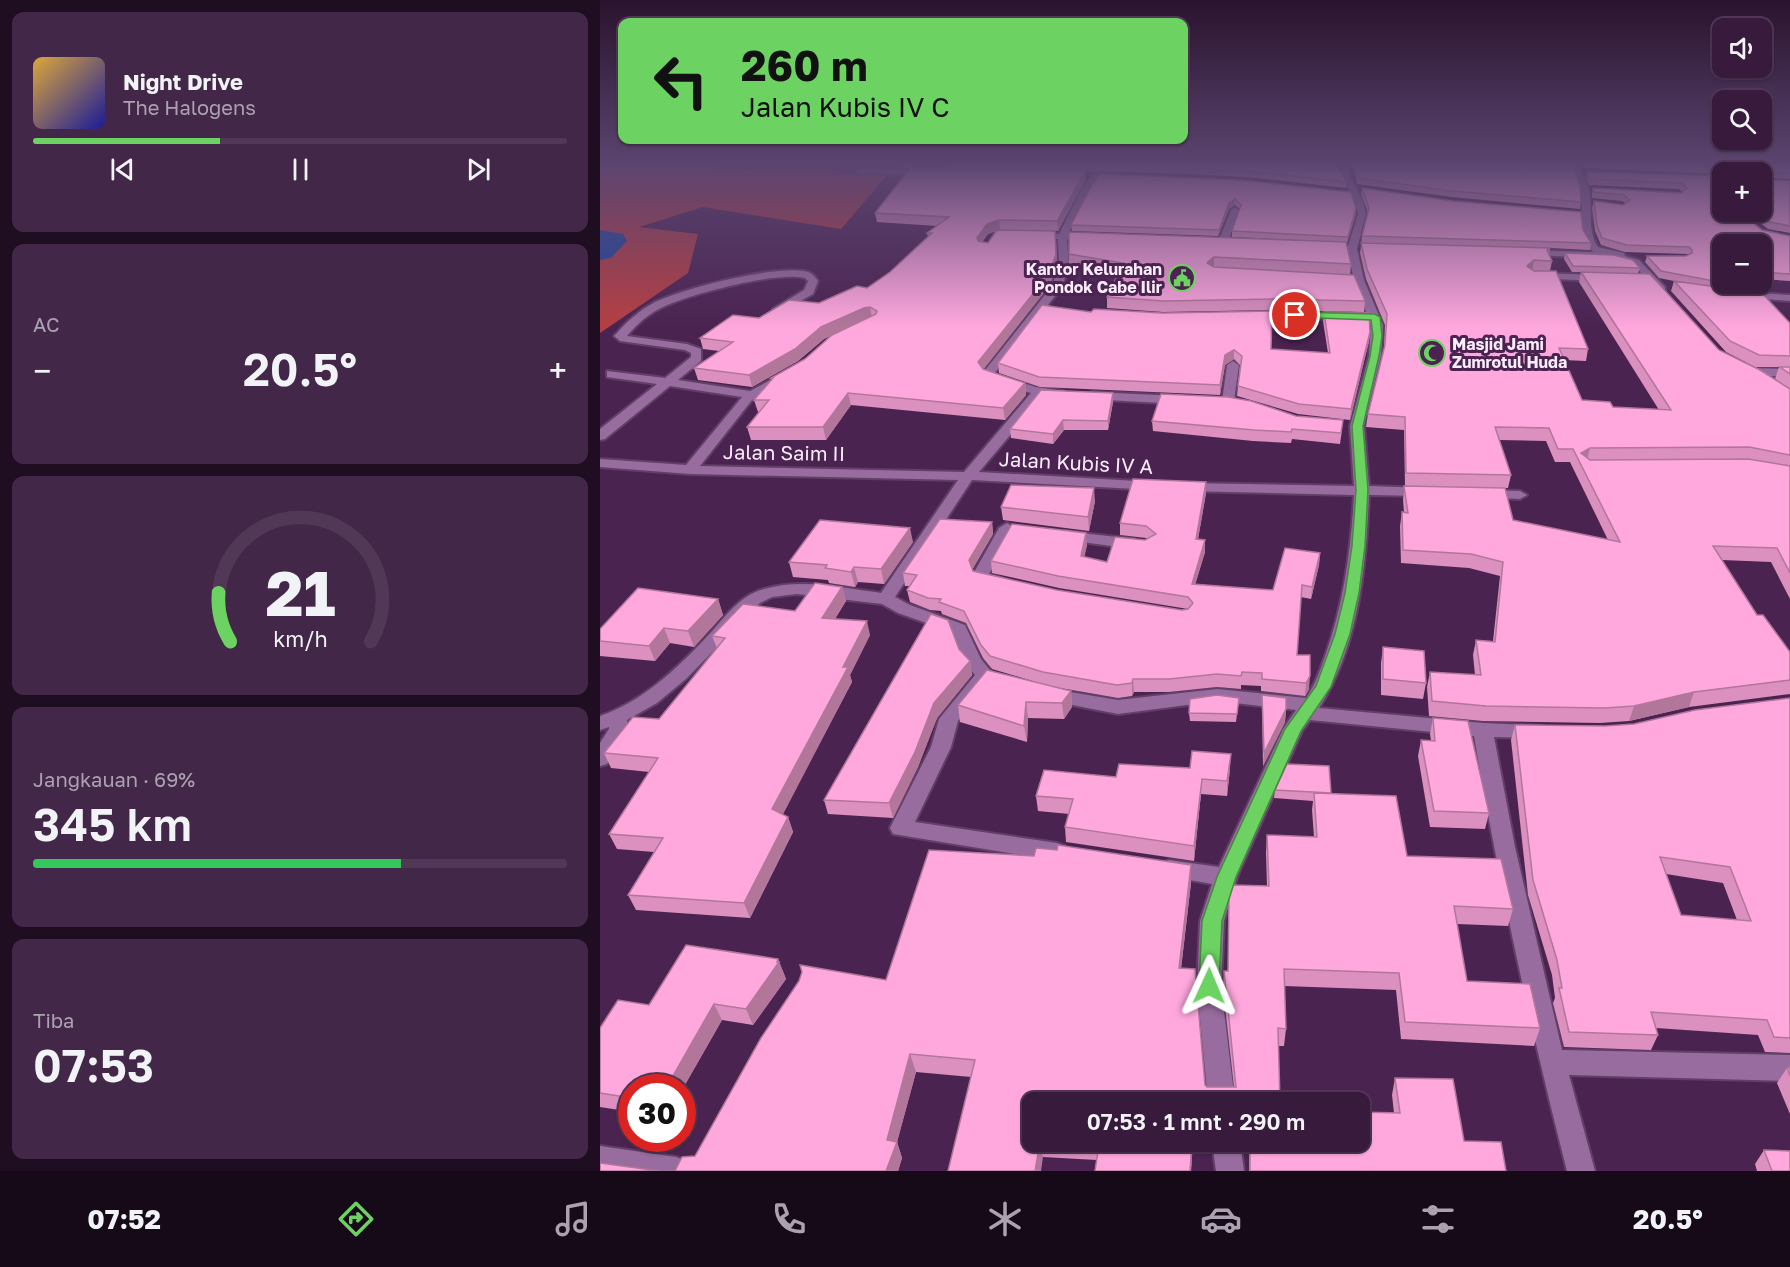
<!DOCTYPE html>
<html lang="id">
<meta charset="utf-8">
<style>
body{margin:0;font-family:"Golos Text",sans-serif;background:#432748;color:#f1f3f6;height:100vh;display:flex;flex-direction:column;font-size:22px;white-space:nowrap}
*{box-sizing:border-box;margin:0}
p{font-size:20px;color:#aba1b0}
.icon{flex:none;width:33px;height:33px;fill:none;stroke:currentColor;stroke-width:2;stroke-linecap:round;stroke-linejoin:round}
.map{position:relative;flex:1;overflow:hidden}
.drawer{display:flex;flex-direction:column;gap:12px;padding:12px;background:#1f0e22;width:600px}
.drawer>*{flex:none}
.guide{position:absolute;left:18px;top:18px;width:570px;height:126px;border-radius:12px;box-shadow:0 2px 4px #0004,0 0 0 2px #523857;background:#6cd362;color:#111;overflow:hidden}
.controls{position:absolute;left:1112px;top:18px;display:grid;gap:12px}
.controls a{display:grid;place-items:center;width:60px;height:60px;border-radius:12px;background:#381a3d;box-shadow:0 2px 4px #0004,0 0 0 2px #523857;font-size:30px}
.speed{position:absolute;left:18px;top:1074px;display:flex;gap:12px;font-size:30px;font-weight:700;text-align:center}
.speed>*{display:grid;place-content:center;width:78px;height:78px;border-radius:50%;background:#381a3d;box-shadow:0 2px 4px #0004,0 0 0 2px #523857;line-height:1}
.speed .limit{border:9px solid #d22;background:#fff;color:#111}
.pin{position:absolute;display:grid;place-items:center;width:51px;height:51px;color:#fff;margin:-26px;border:3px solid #fff;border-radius:50%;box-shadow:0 2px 6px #0007}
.me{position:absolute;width:66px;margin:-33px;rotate:1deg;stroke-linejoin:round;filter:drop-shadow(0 0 4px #0008)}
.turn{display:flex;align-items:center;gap:21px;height:126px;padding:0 24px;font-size:27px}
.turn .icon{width:78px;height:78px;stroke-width:2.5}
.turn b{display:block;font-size:42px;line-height:51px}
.big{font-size:45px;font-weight:600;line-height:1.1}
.drawer .tile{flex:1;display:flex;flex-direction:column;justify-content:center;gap:9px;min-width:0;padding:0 21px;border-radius:12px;background:#432748}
.drawer .dial{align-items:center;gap:0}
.dial svg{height:156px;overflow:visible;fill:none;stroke:#523857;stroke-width:7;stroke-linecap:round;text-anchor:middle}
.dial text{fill:#f1f3f6;stroke:none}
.song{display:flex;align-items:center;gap:18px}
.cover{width:72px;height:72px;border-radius:9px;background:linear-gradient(135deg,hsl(40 70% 55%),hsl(240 70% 35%))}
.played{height:6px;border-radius:3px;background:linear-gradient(90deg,#6cd362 35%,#523857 35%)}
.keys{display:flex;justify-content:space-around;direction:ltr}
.heat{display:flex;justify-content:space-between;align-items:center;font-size:33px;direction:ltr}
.charge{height:9px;border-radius:4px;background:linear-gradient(90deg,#34c759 69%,#523857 0)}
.trip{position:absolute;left:422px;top:1092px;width:348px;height:60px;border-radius:12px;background:#381a3d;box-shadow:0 2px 4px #0004,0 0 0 2px #523857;font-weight:600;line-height:60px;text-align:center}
.dock{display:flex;height:96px;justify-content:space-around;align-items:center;background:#160a18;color:#aba1b0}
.dock .icon{width:42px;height:42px}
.dock .current{color:#6cd362}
.dock b{font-size:27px;color:#f1f3f6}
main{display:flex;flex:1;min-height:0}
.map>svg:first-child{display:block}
.forest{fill:#b53f43}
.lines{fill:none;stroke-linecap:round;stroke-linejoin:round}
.river{fill:#1b48a0;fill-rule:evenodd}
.minor-casing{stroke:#613f66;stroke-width:4}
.minor{fill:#986c9f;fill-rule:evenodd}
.wall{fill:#db90bf;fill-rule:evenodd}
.shaded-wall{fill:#b2769b}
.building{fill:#ffa8de;stroke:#b2769b;stroke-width:1.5;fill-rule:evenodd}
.route{fill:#6cd362;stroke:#468940;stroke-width:1.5}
.labels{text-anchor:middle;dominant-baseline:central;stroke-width:6;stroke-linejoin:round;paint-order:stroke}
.far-poi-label{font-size:16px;font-weight:bold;fill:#fcedfe;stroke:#4b2351;text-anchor:end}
.street-label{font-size:20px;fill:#fcedfe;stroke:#4b2351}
</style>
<main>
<section class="drawer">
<div class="tile">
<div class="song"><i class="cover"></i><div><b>Night Drive</b><p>The Halogens</p></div></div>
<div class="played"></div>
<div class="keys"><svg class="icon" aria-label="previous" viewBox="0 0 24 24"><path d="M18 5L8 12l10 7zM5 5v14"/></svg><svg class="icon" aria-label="pause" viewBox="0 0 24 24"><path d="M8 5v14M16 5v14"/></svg><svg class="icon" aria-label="next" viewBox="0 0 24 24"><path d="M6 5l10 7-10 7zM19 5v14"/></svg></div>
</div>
<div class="tile"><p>AC</p>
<div class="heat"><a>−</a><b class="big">20.5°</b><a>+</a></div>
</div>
<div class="tile dial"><svg viewBox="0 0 100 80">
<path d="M14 69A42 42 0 1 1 86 69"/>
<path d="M14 69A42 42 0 0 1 8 44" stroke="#6cd362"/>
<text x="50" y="56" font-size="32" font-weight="700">21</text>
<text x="50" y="72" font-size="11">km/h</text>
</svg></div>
<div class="tile"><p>Jangkauan · 69%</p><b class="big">345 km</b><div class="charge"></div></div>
<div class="tile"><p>Tiba</p><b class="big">07:53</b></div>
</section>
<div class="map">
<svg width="1190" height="1171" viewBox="0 0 1190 1171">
<rect width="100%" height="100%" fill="#4b2351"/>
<path class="forest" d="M0 164H116L111 169 288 174 241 229 103 207 39 227 98 234 88 273 0 333Z"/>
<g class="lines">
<path class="river" d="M0 230 23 234 27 241 11 258 0 260Z"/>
<defs>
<path id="minor" d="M741 164H751L748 166 749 174 763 201 766 214 757 249 764 280 783 325 781 356 764 426 769 486 826 488 833 492 826 496 769 495C766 567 759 646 719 708L883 723 944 726 947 731 944 736 937 738 894 737 915 847 962 1050 1190 1055V1081L969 1075 995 1171H967C930 1027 899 882 874 736L710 720 702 731 637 877 624 921 621 986 635 1102H608L597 986 600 921 612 884 561 875 558 869 561 863 569 860 619 867 683 729 696 710 617 701 518 714 452 701 445 700 443 695 445 690 452 689 518 700 617 689 706 698C715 685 720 671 725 656 744 603 751 550 754 495L585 491 578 487 585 483 754 486 750 426 769 356 771 325 754 280 747 249 758 214 755 201 741 174Z
M971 164H979C980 174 987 181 989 190 993 209 987 231 998 247L1024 253 1025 256 1039 260 1065 287V291H1057L1033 264 1013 258 924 255V251L927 250 993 252C977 236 984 211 981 191 979 181 972 174 971 164Z
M261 169 329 170 333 172 329 174 258 173V169Z
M494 173 501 175 490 189 468 234H491L496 237 491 240 467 239 469 265 462 287 394 374 436 387 464 391 466 394 460 398 443 396 379 472 554 482 561 486 554 490 372 480 295 597 310 605 365 625 381 659 394 675 358 721 351 747 315 822 457 843 465 846 468 852 465 858 457 861 293 834 290 828 331 747 339 719 375 675 364 662 352 632 298 613 282 604 197 594 172 597 160 603 87 678 57 703 27 720 29 730 26 735 7 764 0 766V743L9 729V727L0 730V716C41 702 73 672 102 642 121 623 137 596 164 589 203 578 243 588 281 593L358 480 90 474 0 467V459L86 465 142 397 70 386 5 439 0 440V429L57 384 7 377V371L65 378 91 357V353L85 350 20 341 14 336 16 334C27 321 40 310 55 302 85 288 171 266 204 271 211 272 214 275 218 281L213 294 182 311 178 312 173 309 204 290 208 281 205 278C177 271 90 294 63 307 49 313 37 324 27 336L87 344 101 349V361L78 380 150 391 180 375H188L190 378 152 400 100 466 364 472 431 393 387 381 382 374 452 286 459 265 458 239H433L428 236 433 233 459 234 482 188Z
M635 207 639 210 628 242 620 244 618 242 631 210Z
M936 273 1000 275 1005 278 1000 281 932 278V274Z
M1143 292 1190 295V301L1139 297 1138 295Z
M650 313H744L749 316 744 319 646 318V314Z
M633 361 639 365 634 401 628 405 622 401 627 365Z
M1151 368 1190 369V377L1147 375V369Z
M492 392 580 396 586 400 580 404 488 399 486 396Z
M885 490 920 491 927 495 920 499 880 497 878 494Z
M407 523 415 528 389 574 404 579 406 582 398 587 374 579 372 576 399 528Z
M464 531 534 539 542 544 534 549 459 539 456 536 459 533Z
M612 1142H640L644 1171H616Z
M0 1146 76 1157 86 1161 90 1171H0Z"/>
</defs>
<use href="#minor" class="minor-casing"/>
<use href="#minor" class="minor"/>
</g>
<path class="wall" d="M298 164H739V169L747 182 746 188 656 178 594 174 486 171V179L458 231 400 230 456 241 457 265 450 285 383 369 425 383 426 395 405 420 251 405 226 440H151L147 427 159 412H158L154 400 171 380V378L205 359 232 335 224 339 198 361 152 387 98 380 94 368 119 351 103 349 100 338 159 318 219 303 267 288 290 272 328 237 327 233 337 226 277 222 275 213 311 168H298ZM396 231 388 243 382 242 388 234Z
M752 164H972L981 202 980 209 852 197 757 184Z
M981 164H1190V179L1175 178 1164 170 1161 171V174L1171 180 1190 181V233L1168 229 1146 212H1161V172H1122V174L982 168Z
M987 172 1122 176V212L1162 230 1190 236V281L1161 279V244H1122V284H1147L1145 289 1190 323V389L1175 379 1179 367H1155L1126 352 1071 291 1074 281 1059 278 1045 262 1047 256H1086L1089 255 1087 254 1025 252 1001 245 995 231 992 208 994 201 1023 205 1025 203 1022 201 992 198V194L993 188 1081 193 1082 192 1079 189 989 185 986 177Z
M492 185 756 208V214L747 243H746L751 264 750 275 765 301 764 312 672 310 563 312 507 308V297L519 272 469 264V254L718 241 632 237V231L640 209 635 205 629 209 618 236 472 231 471 225Z
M762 188 983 230 991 243 990 250 950 248 949 254 952 261 950 271 988 349 986 361 964 360 982 400 1013 407 1059 410 979 282 981 272H972L964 259 965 253 1040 268 1038 273 1119 350 1190 389V599L1171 562 1122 560 1157 615 1190 652V694L1089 707 1029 721 1000 723 883 721 829 716 827 687 830 672 875 675 873 655 876 640 893 641 900 576 869 568 801 563 800 526 802 512 804 513 803 499 805 486 804 430 766 427 768 414 784 348 785 325 766 279 760 253 762 236 768 213 761 194ZM899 440 946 441 955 462H970L1008 540 913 520 905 488H908L911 475Z
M442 305 671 349 728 353 723 321 724 312 770 332 769 341 750 420 698 414 637 396 640 365 634 359 625 365 620 395 440 387 399 373 398 363Z
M513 402 508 430H464L453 444 411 438 410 429Z
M552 421 742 430 740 444 692 439 691 443 653 441 553 431Z
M606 493 598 539 605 540V552L595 584 673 590 720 553 719 565 711 599 701 597 697 655 709 689 705 696 661 691V686L641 685V689L617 687 569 692H534L532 696 518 698 449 686 471 691 472 707 464 719 428 718 427 742 360 722 358 705 436 682 392 669 383 658 366 623 342 614 341 611 330 610 310 602 307 590 310 586H305L303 573 392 522 393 534 372 570 373 571 457 590 582 610 588 609 459 588 392 573 391 561 487 545 484 557 507 562 548 539 546 538 520 535V523Z
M495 501 489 531 403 520 401 507Z
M313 542 284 584 258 582 255 587 229 583 228 580 193 577 189 562Z
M242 587 246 601 235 619 270 635 250 675 252 682 182 814 188 817 193 832 150 918 36 910 28 895 54 852 17 849 9 834 49 772 11 768 4 753 59 719 117 648 112 636 195 611Z
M118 599 123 615 94 647 70 643 55 661 0 656V629Z
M783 647 826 683 823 699 781 695V663Z
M359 649 370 661 372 675 337 718 318 767 293 818 228 814 224 800Z
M662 695 686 709 685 722 663 766 662 708Z
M639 698 636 722 590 721 589 713Z
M1190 698V1053L1165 1052 1158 1035 1056 1028 1058 1035 1051 1050 964 1047 953 1003 955 998 952 975 928 895 911 740 915 725 1005 726 1034 724ZM1066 874 1123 883 1137 920 1081 915Z
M833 718 889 813 885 829 830 827 818 756 821 740 831 741 830 734Z
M590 768 630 769 627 796 601 794 594 861 466 842 465 827 469 814 438 811 436 796 516 777Z
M675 790 731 793 807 856 913 909 908 926 857 924 867 981 940 1028 934 1046 801 1039 796 990 684 986 686 1029 684 1046H678L680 1102H432V1142H593L591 1171H495L497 1160 443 1157 371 1077 316 1072 297 1142 302 1158 298 1171H75L95 1156 286 980 591 865V883L581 969 605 1085 607 1087H634L623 988 624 971H628L667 886 666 853 667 835 714 837 712 810 713 801 674 798Z
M178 959 186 979 153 1025 122 1020 82 1090V1088H32V1112L0 1107V1028L49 1005Z
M1187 1068H1190V1114L1177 1083Z
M795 1078 864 1141 906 1171H649V1142H759L794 1113 792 1095Z
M1164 1150 1190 1171H1157L1155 1164Z"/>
<path class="shaded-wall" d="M1166 164 1164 170 1159 172 1161 166Z
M486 170V179L458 231 457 221Z
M635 199V205L629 209 618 236 619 230 629 203Z
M756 208V214L747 243 748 237Z
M399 220 400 230 388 234 378 248 377 238 387 224Z
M455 231 457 265 450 285 380 374 378 362Z
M614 257V267L607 263Z
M934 260 932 271 927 266Z
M270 307 272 318 266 319 224 339 198 361 152 387 149 375 221 327 264 308Z
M770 332 769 341 750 420 751 409Z
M634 350V359L625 365 620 395V385L625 355Z
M425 383 426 395 405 420 403 408Z
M248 393 251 405 226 440 223 427Z
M513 393V402L508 430V421Z
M463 420 464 430 453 444V434Z
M990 448 987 461 981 453Z
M606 482V493L596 551V539Z
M494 488 495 501 489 531 488 517Z
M392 522 393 534 371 572 369 560Z
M310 528 313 542 284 584 281 569Z
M486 533 487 545 482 568 481 556Z
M605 540V552L592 596V584Z
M720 553 719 565 711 599 712 587Z
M254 567 258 582 255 587 251 572Z
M242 587 246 601 226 632 222 618Z
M118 599 123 615 94 647 88 631Z
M267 621 270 635 250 675 252 682 178 824 172 809 243 667Z
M64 628 70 643 55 661 49 646Z
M370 661 372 675 337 718 318 767 293 818 289 803 334 703Z
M710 676 709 689 705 696 706 683Z
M533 679 534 692 532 696V683Z
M471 691 472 707 464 719 462 703Z
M1094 692 1089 707 1029 721 1034 706Z
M426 702 428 718 427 742 424 726Z
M686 709 685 722 663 766 664 753Z
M631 754 630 769 627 796V781Z
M602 779 601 794 594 861V846Z
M188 817 193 832 150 918 144 903Z
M591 865V883L579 986V968Z
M178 959 186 979 153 1025 146 1009Z
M114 1004 122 1020 82 1090V1088H66Z
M310 1054 316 1072 297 1142 302 1158 298 1171H286L287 1140Z
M440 1142 443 1157 441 1171H435Z
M592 1142H593L591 1171H590Z"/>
<path class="building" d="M397 164H739V169L747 182 656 172 594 168Z
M754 164H972L980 186 981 202 853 191 757 178Z
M1027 164H1190V173L1177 172 1166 164 1161 166V174L1171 180 1190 181V226L1170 222 1156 212H1161V172H1125L1124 168Z
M311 167 486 170 457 221 399 220 387 224 377 238 378 241 388 243 396 231 400 230 455 231 456 254 449 274 378 362 383 369 425 383 403 408 248 393 223 427H147L169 400H154L173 378H171L205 359 232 335 276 314 277 311 270 307 264 308 221 327 195 349 149 375 94 368 133 342 100 338 133 315 159 318 189 300 219 303 257 286 267 288 290 272 332 233H327L349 217 275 213Z
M987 172 1122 176V212H1140L1162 230 1190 236V274L1161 272V244H1122V281L1109 280 1061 271 1047 256H1086L1092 253V250L1089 247 1027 245 1002 238 997 225 994 201 1023 205 1030 200 1024 195 993 192V188L1081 193 1087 188 1081 183 991 179Z
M500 174 641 180 751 192 756 208 748 237 632 231 641 205 635 199 629 203 619 230 471 225 492 185Z
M762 188 853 201 981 212 983 230 991 243 762 236 769 208Z
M469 232 746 242 751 264 614 257 607 263 614 267 754 275 765 301 673 299 563 301 507 297 523 263 469 254Z
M761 243 950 248 947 250 952 261 934 260 927 266 934 271H956L988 349 959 348 982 400 1010 402 1013 407 1071 410 981 272 1050 274 1119 350 1160 370 1190 389V455L1149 447 990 448 981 453 990 460 1148 459 1190 466V573L1177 548 1113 546 1157 615H1163L1190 652V680L1094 692 1034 706 1005 708 886 706 832 701 830 672 881 675 876 640 895 642 903 562 871 554 803 550 802 512 808 513 804 486 905 488 913 520 1020 542 973 449H958L949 428 895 427 911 475 806 473 805 417 768 414 785 345 787 314 767 269Z
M965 253 1014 255 1033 260 1040 268 973 266Z
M1074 281 1110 286 1159 290 1190 323V356L1159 355 1130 341Z
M442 305 491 312 494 309 563 313 672 311 671 349 730 353 724 312 769 313 770 332 751 409 699 404 638 386 642 356 634 350 625 355 620 385 439 377 398 363Z
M1180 367H1190V374Z
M441 390 513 393 508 421 463 420 453 434 410 429Z
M561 394 628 397 651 401 696 416 743 420 741 433 692 429 691 432 654 430 552 421Z
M533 479 606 482 596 539 605 540 592 584 673 590 685 548 720 553 712 587 702 585 697 655H710V676L706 683 662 679V673L642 672 641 676 617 674 569 679H533L532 683 517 685 443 672 390 656 381 645 364 611 339 602 341 599 328 598 307 590 317 575 303 573 340 519 392 522 369 560 373 571 457 590 582 610 588 609 593 603 588 597 458 576 391 561 412 524 486 533 481 556 507 562 515 537 545 540 556 534 546 526 520 523Z
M411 485 494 488 488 517 401 507Z
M220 520 310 528 281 569 254 567 251 572 225 568 227 565 189 562Z
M215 583 242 587 222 618 267 621 243 667H248L172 809 188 817 144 903 28 895 63 838 9 834 58 758 4 753 33 717 59 719 125 638 112 636 143 604 195 611Z
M38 588 118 599 88 631 64 628 49 646 0 641V629Z
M331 614 348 620 359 649 370 661 334 703 315 752 289 803 224 800Z
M783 647 824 651 826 683 783 679Z
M387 670 471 691 462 703 426 702 424 726 358 705Z
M617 695 639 698 637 714 589 713 590 699Z
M662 695 686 698V709L664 753Z
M1190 698V1038L1174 1037 1167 1020 1051 1012 1058 1035 969 1032 959 988H962L957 960 933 880 915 725 1005 726 1034 724 1095 710ZM1060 857 1130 867 1151 921 1081 915Z
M833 718 868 721 889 813 834 811 821 740 835 741Z
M592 751 631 754 627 781 602 779 594 846 465 827 473 799 436 796 444 770 516 777 519 764 590 768Z
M687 764 729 766 731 793 675 790Z
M714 793 796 796 807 856 901 859 913 909 854 906 867 981 930 984 940 1028 805 1022 799 973 684 969 686 1029 678 1028 680 1102H630L595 1101V1102H432V1142H440L435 1171H348L375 1060 310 1054 287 1140 297 1142 286 1171H75L82 1157 95 1156 161 1038 199 981 202 972 200 965 286 980 329 850 434 856 436 848 457 850 458 845 591 865 579 968 595 969 605 1085 607 1087H636L624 971H628L629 896 632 885 669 886 667 835 717 837Z
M86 945 178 959 177 962H179L146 1009 114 1004 66 1088H32V1098L0 1093V1028L18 1000 49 1005Z
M1187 1068H1190V1076Z
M795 1078 853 1079 864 1141 901 1142 906 1171H650V1142H759V1112L800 1113Z
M461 1142H592L590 1171H495L499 1144Z
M1164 1150 1190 1151V1171H1172Z
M0 1163 59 1171H0Z"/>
<linearGradient id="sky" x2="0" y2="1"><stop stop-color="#29132d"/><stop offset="0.5" stop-color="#5b4570"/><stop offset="1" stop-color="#5b4570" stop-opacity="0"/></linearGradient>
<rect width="1190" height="328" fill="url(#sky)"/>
<path class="route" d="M695 312 775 314 780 317 782 336 779 356 763 426 768 490 765 546 759 593 750 634 731 687 701 731 636 877 622 921 619 986 616 992 609 995 602 992 599 986 602 921 617 877 685 729 716 686 735 634 745 593 752 546 756 490 752 426 770 356 773 336 771 320 692 317V313Z"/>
<defs>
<symbol id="civic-ring" viewBox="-11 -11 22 22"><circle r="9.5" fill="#4b2351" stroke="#6cd362" stroke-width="1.5"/><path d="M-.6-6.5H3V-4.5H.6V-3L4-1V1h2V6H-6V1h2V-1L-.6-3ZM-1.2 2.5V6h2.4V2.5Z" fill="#6cd362"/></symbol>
<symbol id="mosque-ring" viewBox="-11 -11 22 22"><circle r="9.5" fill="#4b2351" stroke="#6cd362" stroke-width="1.5"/><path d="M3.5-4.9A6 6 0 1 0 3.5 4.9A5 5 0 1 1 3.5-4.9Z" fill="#6cd362"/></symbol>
</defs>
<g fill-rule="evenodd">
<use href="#civic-ring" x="567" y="263" width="30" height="30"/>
<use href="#mosque-ring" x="817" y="338" width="30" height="30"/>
</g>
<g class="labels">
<g class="far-poi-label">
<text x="562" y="269">Kantor Kelurahan<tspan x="562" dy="18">Pondok Cabe Ilir</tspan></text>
<text x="852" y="344" text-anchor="start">Masjid Jami<tspan x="852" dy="18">Zumrotul Huda</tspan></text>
</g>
<g class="street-label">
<text transform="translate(184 452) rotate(1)">Jalan Saim II</text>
<text transform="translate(476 462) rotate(3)">Jalan Kubis IV A</text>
</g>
</g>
</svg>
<div class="controls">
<a><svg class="icon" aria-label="sound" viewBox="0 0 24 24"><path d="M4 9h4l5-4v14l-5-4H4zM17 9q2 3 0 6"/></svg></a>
<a><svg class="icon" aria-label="search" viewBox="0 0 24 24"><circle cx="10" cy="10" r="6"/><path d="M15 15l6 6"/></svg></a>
<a>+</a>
<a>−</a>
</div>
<div class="speed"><div class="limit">30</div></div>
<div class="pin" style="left:695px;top:315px;background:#d93025"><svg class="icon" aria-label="arrive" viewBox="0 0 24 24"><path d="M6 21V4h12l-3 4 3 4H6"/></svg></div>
<svg class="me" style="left:609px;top:986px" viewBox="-20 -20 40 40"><path d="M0-17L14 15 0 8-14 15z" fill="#6cd362" stroke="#fff" stroke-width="4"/></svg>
<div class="trip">07:53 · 1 mnt · 290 m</div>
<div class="guide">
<div class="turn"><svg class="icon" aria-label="left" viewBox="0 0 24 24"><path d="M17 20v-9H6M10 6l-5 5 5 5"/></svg><div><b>260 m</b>Jalan Kubis IV C</div></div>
</div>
</div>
</main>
<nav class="dock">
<b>07:52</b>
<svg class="icon current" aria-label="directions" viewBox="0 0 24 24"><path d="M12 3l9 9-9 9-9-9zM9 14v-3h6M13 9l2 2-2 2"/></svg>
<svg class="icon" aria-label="music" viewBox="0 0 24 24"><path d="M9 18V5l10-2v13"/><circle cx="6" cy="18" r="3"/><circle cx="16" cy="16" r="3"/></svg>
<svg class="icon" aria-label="phone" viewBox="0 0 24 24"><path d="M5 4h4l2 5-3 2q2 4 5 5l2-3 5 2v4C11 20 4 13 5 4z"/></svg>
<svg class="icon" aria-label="climate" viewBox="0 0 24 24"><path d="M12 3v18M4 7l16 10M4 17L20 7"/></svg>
<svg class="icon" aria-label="car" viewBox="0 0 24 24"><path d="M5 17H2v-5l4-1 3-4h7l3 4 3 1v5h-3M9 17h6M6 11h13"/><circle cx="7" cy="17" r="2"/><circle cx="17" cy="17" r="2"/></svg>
<svg class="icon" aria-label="filters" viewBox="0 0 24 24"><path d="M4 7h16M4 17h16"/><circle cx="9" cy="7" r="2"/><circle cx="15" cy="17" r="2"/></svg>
<b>20.5°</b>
</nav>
